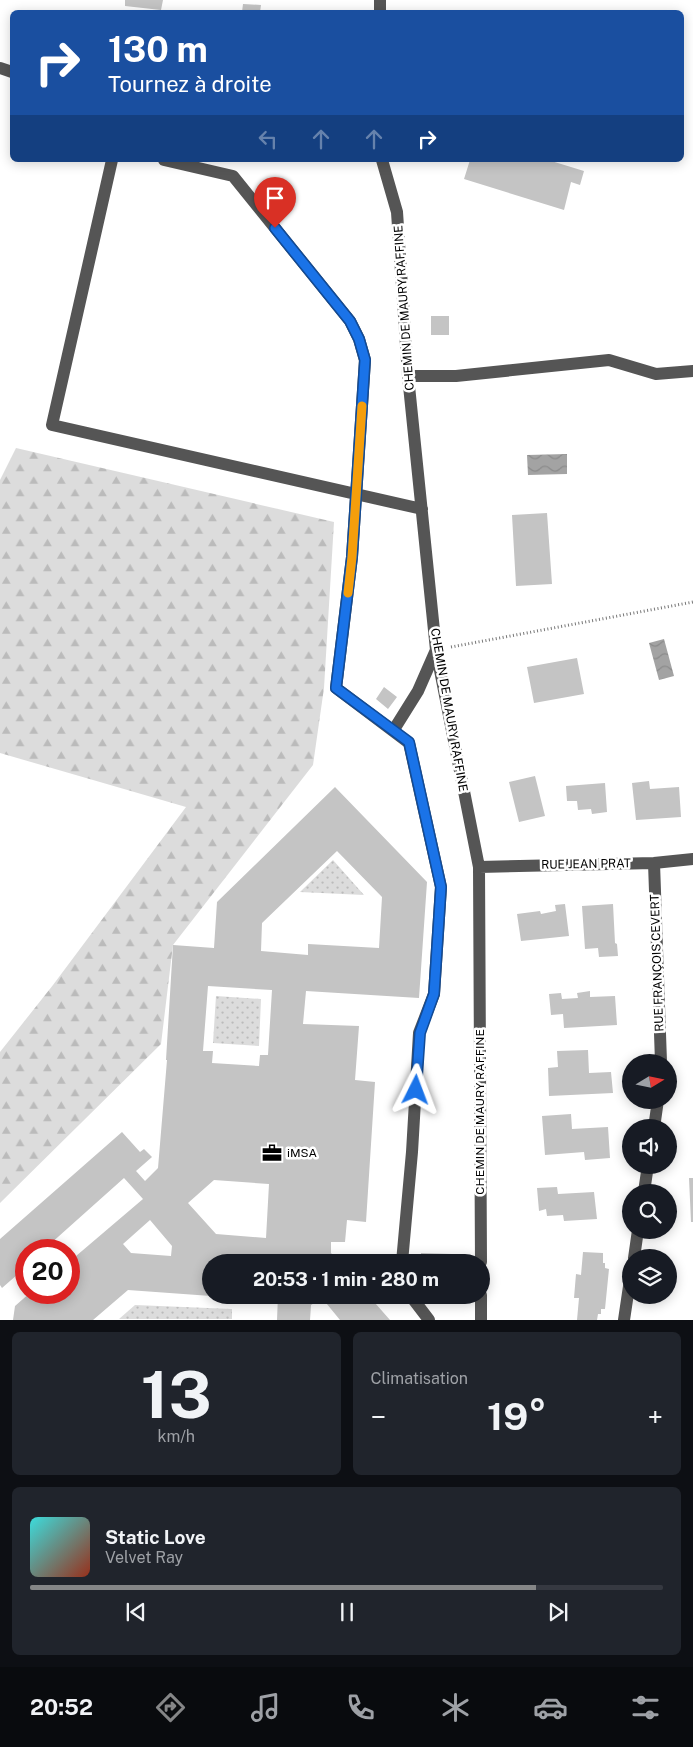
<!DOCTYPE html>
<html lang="fr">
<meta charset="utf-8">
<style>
body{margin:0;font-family:"Public Sans",sans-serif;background:#20242c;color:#f1f3f6;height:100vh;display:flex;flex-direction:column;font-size:19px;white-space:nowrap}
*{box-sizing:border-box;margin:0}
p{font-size:16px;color:#9ea1a6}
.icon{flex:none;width:28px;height:28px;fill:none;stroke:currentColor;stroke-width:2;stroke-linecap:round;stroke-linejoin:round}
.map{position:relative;height:1320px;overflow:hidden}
.drawer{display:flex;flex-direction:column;gap:12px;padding:12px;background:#0d0f14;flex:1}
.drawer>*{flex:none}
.banner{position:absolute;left:10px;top:10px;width:674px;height:152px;border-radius:8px;box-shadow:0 2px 12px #0003;background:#1a4fa0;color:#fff;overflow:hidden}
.needle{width:32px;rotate:80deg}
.controls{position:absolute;left:622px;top:1054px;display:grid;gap:10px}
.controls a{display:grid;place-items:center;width:55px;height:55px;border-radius:50%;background:#171b24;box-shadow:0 2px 12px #0003;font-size:25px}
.speed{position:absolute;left:15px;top:1239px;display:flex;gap:10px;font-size:25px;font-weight:700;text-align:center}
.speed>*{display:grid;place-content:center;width:65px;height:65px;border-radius:50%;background:#171b24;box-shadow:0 2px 12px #0003;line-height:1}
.speed .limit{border:8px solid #d22;background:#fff;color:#111}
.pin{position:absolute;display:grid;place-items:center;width:42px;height:42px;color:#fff;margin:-51px -21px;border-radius:50% 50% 50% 0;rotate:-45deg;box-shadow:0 0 5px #0007}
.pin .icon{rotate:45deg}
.me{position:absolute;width:55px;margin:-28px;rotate:3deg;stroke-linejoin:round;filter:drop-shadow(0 0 4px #0008)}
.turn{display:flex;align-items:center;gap:18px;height:105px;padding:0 15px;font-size:22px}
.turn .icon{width:65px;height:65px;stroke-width:2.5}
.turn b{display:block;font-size:35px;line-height:42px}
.lanes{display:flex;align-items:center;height:48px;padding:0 15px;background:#0003;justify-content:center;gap:25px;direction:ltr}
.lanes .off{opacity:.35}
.big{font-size:38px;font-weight:700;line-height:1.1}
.drawer .tile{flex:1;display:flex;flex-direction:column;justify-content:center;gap:8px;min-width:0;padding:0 18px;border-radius:8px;background:#20242c}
.drawer .dial{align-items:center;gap:0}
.dial b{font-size:65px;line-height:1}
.song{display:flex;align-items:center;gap:15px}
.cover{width:60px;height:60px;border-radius:8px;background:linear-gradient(135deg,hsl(180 70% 55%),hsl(10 70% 35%))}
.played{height:5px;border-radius:2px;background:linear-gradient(90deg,#858687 80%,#363941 80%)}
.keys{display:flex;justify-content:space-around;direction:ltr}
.heat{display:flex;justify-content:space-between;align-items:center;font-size:28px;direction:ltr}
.drawer .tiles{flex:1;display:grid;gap:12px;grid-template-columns:1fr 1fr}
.tile:last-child{grid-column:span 2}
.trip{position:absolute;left:202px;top:1254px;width:288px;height:50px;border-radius:25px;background:#171b24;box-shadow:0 2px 12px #0003;font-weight:700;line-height:50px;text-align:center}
.tabs{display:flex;height:80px;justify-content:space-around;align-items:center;background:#090b0e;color:#9ea1a6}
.tabs .icon{width:35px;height:35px}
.tabs .current{color:#858687}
.tabs b{font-size:22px;color:#f1f3f6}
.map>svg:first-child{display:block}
.grass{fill:url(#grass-dots)}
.forest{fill:url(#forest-firs)}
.water{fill:url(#water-waves)}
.building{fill:#c4c4c4;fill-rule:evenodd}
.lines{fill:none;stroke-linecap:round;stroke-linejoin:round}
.path{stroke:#777;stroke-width:3;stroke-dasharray:1 2.5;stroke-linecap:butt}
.minor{stroke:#555;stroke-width:12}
.route-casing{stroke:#114b97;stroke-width:12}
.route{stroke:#1a73e8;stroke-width:9}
.slow{stroke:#f59e0b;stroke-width:9}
.labels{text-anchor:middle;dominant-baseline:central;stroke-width:5;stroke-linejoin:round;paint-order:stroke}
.street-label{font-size:12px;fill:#000;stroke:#fff}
.poi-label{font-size:12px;fill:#000;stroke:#fff;text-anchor:start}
</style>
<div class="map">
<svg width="693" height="1320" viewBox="0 0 693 1320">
<defs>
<pattern id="grass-dots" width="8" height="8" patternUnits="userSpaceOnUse" patternTransform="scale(1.25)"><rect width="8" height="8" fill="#dcdcdc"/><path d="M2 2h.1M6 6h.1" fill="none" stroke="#bbb" stroke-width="1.8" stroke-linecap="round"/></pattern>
<pattern id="forest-firs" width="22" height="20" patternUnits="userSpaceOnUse" patternTransform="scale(1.25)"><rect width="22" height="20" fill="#dcdcdc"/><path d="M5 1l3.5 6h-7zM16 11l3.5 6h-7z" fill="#bbb"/></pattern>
<pattern id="water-waves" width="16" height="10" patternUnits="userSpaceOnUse" patternTransform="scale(1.25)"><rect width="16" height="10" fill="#a3a3a3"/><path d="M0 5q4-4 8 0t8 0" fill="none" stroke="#8b8b8b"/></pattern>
</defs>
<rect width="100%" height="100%" fill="#fff"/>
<path class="grass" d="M333 860 364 895 300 892Z
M216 996 261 999 259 1046 213 1043Z
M135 1305 232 1309V1319H119Z"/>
<path class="forest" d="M16 448 334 522 324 688 313 765 173 945 161 1044 0 1203V1052L53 985 186 807 0 753V480Z"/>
<path class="water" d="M567 454V474L528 475 527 455Z
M664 639 674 676 659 680 649 643Z"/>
<path class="building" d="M125 0H163L161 10 125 6Z
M243 4 261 5 260 12H242Z
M470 160H548L584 171 580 185 571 182 564 210 464 179Z
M431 316H449V335H431Z
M547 513 552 584 516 586 512 515Z
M577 658 584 694 534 703 527 667Z
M384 687 397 697 388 709 376 699Z
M535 776 545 816 519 822 509 782Z
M649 781 650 789 679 787 681 817 636 820 632 783Z
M605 783 607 812 592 814 591 809 578 810 577 801H567L566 786Z
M335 787 427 882 419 998 306 991 303 1024 359 1026 355 1080 375 1082 366 1222 347 1220 345 1242H331V1253L339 1262H211V1296L128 1290 93 1320H13L15 1306 31 1292H69V1262L143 1199 124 1178 49 1245 53 1250H26V1267L2 1288 0 1285V1239L122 1132 140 1152 144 1149 152 1157 136 1171 145 1181 158 1168 167 1060H166L173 945 214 948 217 902ZM337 851 382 897 379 948 308 944V955L261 951 262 923ZM208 986 272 990 268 1055H260L259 1066 212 1063 213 1051H203ZM214 1180 269 1184 266 1238 216 1234 188 1203ZM150 1220 172 1246 171 1256 131 1253 123 1244Z
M565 904 569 936 521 941 517 914 540 911 541 914 556 911 555 905Z
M613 904 615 943 617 944 618 956 599 957 598 948 585 949 582 906Z
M590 991V997L615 996 617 1025 564 1028 563 1014 551 1015 549 994 561 993 562 999 578 998 577 993Z
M588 1050 589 1073 611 1072 613 1093 549 1096 548 1068 558 1067 557 1051Z
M571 1114 572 1129 608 1127 610 1158 585 1160 584 1152 545 1155 542 1116Z
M689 1178H693V1222H691Z
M557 1187 558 1194 594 1192 597 1219 564 1221 563 1215 547 1216 546 1209 539 1211 537 1188Z
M645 1230H654V1235L645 1234Z
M583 1252 603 1253V1263H605V1268L609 1269 605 1309H601V1314H598L597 1320H577L579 1298H574L576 1274 581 1275Z
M421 1253 452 1254V1262H421Z
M218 1295H241V1298L218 1296Z
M278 1295H368L390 1320H340L322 1298 311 1305 310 1320H277Z"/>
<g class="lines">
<path class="path" d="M451 647 693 602"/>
<path class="minor" d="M380 0V12
M0 68 12 72
M112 160 52 425 422 509
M164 160 233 176 350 321 359 339 365 360 352 557 336 688 409 743 441 887 434 994 419 1033 412 1152 402 1262
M382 160 397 212 408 376 436 650 479 867 481 1262
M408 376H456L609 360 656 374 693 371
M393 731 418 691 436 650
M654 863 661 1062
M479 867 654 863 693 859
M654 1128 658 1100
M644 1192 648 1165
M634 1258 638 1230
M410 1295 429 1320
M481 1295V1320
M624 1320 631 1273"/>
</g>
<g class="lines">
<defs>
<path id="route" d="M275 228 350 321 359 339 365 360 352 557 336 688 409 742 441 887 434 994 420 1033 416 1090"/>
</defs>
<use href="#route" class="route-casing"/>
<use href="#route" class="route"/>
<path class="slow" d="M348 593 352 557 362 406"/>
</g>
<defs>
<symbol id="office-bare" viewBox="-9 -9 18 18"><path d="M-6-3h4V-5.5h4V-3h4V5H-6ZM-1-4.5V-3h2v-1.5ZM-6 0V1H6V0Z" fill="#000" stroke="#fff" stroke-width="2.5" paint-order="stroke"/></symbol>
</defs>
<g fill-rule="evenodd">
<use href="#office-bare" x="258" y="1139" width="28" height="28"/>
</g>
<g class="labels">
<g class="street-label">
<text transform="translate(404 308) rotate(-94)">CHEMIN DE MAURY RAFFINE</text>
<text transform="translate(449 710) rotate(80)">CHEMIN DE MAURY RAFFINE</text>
<text transform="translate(586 864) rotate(-1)">RUE JEAN PRAT</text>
<text transform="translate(657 963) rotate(-92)">RUE FRANÇOIS CEVERT</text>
<text transform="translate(480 1112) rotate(-90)">CHEMIN DE MAURY RAFFINE</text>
</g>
<g class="poi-label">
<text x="287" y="1153">iMSA</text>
</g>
</g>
</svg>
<div class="controls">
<a><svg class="needle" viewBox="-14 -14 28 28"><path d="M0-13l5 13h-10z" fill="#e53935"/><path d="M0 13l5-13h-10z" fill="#9ea1a6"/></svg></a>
<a><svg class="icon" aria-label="sound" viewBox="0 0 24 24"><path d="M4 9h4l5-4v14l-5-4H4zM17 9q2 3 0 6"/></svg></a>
<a><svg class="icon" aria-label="search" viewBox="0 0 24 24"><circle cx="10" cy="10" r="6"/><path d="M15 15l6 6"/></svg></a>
<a><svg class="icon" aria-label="layers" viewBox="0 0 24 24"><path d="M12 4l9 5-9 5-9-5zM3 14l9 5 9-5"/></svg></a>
</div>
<div class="speed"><div class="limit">20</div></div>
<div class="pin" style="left:275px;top:228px;background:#d93025"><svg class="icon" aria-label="arrive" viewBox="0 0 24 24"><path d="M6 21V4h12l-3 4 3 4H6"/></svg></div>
<svg class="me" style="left:416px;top:1090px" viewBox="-20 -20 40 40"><path d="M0-17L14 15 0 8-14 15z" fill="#1a73e8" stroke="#fff" stroke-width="4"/></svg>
<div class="trip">20:53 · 1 min · 280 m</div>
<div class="banner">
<div class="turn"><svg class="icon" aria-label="right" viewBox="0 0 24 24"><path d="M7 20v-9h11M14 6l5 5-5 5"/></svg><div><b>130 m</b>Tournez à droite</div></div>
<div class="lanes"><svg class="icon off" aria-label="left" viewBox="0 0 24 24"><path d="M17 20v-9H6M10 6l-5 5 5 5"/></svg><svg class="icon off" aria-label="ahead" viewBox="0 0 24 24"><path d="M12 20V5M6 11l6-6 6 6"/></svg><svg class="icon off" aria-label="ahead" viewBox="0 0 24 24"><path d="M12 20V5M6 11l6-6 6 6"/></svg><svg class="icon" aria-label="right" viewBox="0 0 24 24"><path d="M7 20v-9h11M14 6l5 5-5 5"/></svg></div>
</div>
</div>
<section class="drawer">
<div class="tiles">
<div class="tile dial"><b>13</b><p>km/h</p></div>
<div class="tile"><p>Climatisation</p>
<div class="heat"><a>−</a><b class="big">19°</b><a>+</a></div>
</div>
<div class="tile">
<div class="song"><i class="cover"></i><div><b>Static Love</b><p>Velvet Ray</p></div></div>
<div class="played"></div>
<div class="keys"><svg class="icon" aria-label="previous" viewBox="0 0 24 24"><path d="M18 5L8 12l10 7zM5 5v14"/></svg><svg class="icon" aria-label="pause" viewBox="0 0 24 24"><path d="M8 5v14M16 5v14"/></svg><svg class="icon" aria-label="next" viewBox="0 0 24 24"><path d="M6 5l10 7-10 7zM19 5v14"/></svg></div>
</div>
</div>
</section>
<nav class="tabs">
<b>20:52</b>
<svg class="icon current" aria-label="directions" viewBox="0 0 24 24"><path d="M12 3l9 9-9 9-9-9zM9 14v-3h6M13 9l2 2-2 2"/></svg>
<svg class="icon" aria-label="music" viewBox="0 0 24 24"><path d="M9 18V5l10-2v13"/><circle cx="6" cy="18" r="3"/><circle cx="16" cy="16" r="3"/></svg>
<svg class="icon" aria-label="phone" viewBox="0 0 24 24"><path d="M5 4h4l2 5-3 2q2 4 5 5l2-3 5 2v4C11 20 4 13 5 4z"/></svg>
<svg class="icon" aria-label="climate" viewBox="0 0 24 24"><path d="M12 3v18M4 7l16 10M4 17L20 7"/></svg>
<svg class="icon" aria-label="car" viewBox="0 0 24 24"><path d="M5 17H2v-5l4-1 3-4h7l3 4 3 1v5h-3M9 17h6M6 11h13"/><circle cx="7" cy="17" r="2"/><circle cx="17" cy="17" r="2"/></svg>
<svg class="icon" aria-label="filters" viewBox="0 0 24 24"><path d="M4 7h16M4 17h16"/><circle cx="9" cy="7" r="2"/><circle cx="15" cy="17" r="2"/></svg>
</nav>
